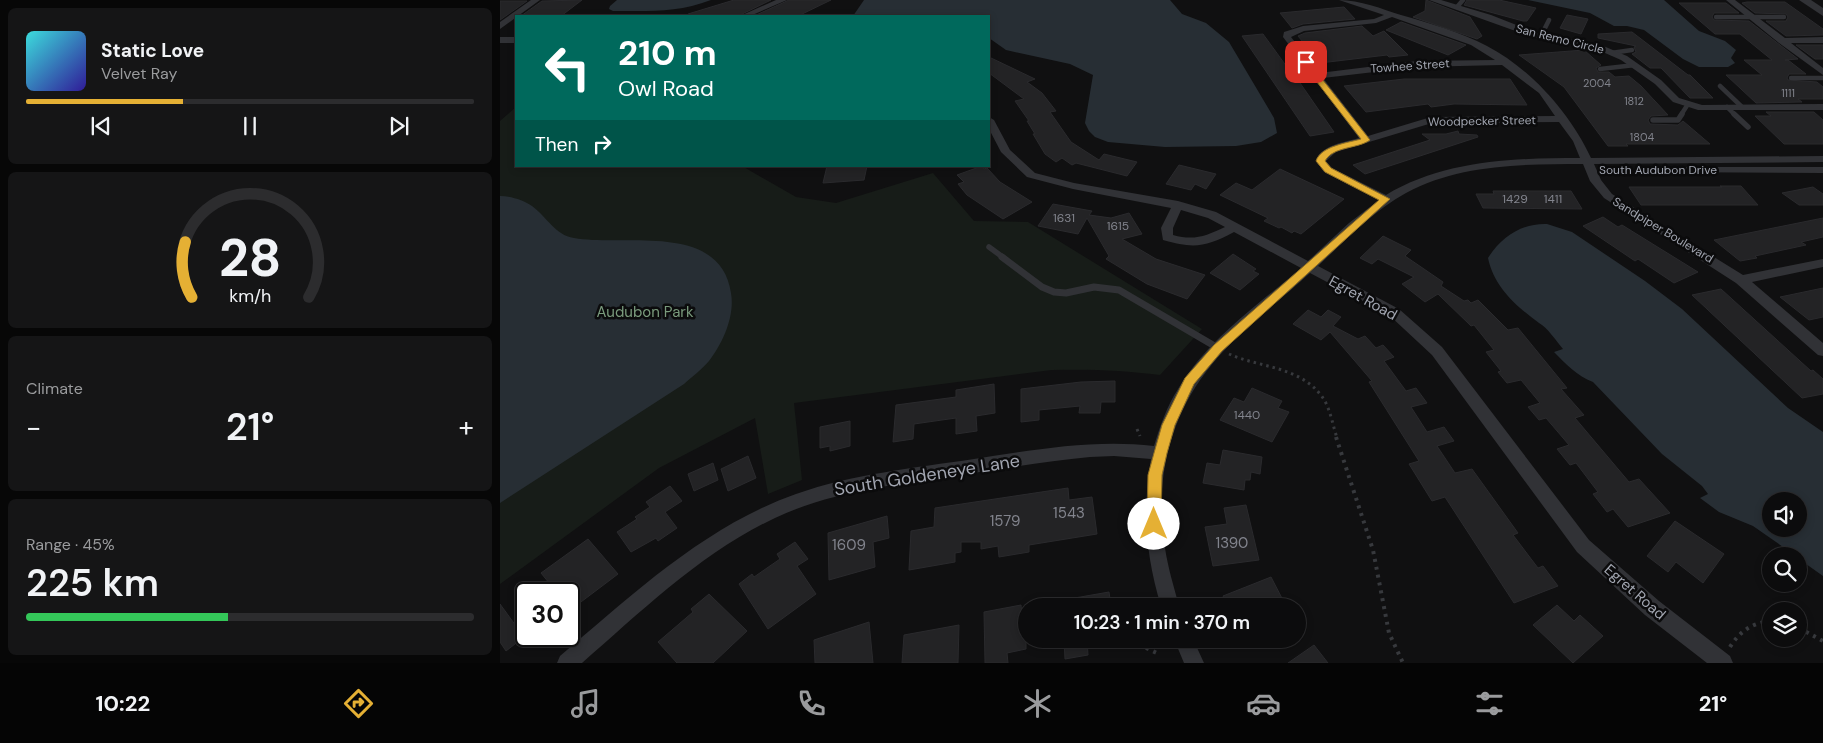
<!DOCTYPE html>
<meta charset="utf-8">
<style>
body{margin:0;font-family:"DM Sans",sans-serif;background:#151516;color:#f1f3f6;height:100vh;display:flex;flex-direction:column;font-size:19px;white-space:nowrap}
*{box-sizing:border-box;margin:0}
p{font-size:16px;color:#9a9b9d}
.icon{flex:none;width:28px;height:28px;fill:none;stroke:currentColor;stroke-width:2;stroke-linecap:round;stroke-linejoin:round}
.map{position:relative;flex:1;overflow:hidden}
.side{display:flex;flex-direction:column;gap:8px;padding:8px;background:#070707;width:500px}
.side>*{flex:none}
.banner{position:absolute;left:15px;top:15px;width:475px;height:152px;border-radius:0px;box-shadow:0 2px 8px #0003,0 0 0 1px #2c2c2e;background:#00695c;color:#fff;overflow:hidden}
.buttons{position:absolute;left:1262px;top:492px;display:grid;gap:10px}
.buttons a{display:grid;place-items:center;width:45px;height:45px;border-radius:50%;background:#0c0c0d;box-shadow:0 2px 8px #0003,0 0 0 1px #2c2c2e;font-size:25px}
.speed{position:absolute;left:15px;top:582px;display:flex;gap:10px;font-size:25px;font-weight:700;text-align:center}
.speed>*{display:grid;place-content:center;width:65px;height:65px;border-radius:50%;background:#0c0c0d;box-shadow:0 2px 8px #0003,0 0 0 1px #2c2c2e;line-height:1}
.speed .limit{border:2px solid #111;border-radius:8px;background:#fff;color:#111}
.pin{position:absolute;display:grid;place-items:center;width:42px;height:42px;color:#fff;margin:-21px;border-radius:10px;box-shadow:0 2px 8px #0006}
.me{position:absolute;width:55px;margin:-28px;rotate:0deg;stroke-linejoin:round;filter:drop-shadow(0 0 4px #0008)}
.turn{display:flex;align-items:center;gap:18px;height:105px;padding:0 20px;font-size:22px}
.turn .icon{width:65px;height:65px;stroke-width:2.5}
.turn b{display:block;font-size:35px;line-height:42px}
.then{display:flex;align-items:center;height:48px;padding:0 20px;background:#0003;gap:10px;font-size:19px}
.big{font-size:38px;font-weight:600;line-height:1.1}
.side .widget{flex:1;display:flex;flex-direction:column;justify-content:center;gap:8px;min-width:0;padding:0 18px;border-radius:8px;background:#151516}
.side .dial{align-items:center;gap:0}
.dial svg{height:130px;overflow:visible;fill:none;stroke:#2c2c2e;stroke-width:7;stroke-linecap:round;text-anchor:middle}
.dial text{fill:#f1f3f6;stroke:none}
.song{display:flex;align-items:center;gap:15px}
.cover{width:60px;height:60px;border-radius:8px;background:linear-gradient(135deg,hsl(180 70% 55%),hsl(250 70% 35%))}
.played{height:5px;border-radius:2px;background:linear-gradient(90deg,#e5b034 35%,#2c2c2e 35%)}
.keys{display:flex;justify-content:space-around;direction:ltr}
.heat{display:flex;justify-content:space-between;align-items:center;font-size:28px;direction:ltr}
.charge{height:8px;border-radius:4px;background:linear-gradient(90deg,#34c759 45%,#2c2c2e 0)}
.trip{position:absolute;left:518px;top:598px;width:288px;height:50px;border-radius:25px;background:#0c0c0d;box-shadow:0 2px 8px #0003,0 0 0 1px #2c2c2e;font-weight:600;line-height:50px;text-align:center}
.menu{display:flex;height:80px;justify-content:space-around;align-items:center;background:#050505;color:#9a9b9d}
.menu .icon{width:35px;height:35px}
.menu .selected{color:#e5b034}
.menu b{font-size:22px;color:#f1f3f6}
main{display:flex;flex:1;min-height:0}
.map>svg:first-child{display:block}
.green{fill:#171c18}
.water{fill:#272e34;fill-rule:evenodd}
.building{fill:#232325;stroke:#2a2a2d}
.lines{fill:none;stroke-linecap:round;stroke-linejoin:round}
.path-far1{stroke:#37393d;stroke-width:3;stroke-dasharray:2.5 4;stroke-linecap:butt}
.path{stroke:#37393d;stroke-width:4;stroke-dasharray:3 5;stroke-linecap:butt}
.service-far2{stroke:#313236;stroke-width:4.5}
.service-far1{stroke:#313236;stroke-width:5.5}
.service{stroke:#313236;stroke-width:7}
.minor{fill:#313236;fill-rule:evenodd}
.tertiary{fill:#313236;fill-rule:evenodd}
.route{fill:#e5b034;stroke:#957222}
.labels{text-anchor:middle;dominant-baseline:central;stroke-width:5;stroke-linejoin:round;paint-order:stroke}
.far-number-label{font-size:11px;fill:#82848d}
.far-street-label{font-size:12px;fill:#a2a6b1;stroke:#0b0b0c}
.number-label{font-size:12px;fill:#82848d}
.street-label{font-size:15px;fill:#a2a6b1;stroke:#0b0b0c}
.park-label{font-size:15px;fill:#7a9b7d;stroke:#0b0b0c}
.near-number-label{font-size:15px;fill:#82848d}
.near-street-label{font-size:18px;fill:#a2a6b1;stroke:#0b0b0c}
</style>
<main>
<section class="side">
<div class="widget">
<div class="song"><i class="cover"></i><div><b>Static Love</b><p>Velvet Ray</p></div></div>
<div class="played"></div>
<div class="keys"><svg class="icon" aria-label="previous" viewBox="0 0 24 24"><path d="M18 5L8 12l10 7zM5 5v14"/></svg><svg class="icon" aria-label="pause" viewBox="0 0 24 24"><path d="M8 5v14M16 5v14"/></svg><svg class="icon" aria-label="next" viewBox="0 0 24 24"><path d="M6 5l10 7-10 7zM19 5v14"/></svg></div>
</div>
<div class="widget dial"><svg viewBox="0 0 100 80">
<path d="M14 69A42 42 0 1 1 86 69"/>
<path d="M14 69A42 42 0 0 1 10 35" stroke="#e5b034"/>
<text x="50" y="56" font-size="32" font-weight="700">28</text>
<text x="50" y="72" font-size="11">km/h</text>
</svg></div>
<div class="widget"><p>Climate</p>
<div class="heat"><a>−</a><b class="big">21°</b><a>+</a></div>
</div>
<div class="widget"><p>Range · 45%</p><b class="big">225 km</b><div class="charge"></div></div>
</section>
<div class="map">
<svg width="1323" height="663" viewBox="0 0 1323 663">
<rect width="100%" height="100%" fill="#101011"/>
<path class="green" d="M16 107V166H242L296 197 336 203 433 173 474 221 528 222 702 329 660 375C623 370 588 369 552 370L294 403 302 480 268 494 255 418 159 468 0 584V121Z"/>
<path class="water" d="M117 0H211C177 13 148 11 113 11L109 9 110 6Z
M364 0H670L682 14 706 23 729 42 774 118 777 133 761 142 736 146 665 147 608 142 595 137 589 131 585 123 593 75 570 64 506 50 489 38V16H353Z
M1028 0H1164L1199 31 1225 41 1236 50 1231 58 1235 63 1228 67H1199L1183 59 1144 30 1127 26H1114L1090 13Z
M0 196C10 196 24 200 32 206 47 217 55 235 74 238 124 247 220 221 231 293 235 316 223 343 209 361 202 369 192 377 184 384L0 503Z
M1047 224 1072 232 1145 281 1182 309 1288 408 1323 432V576L1299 559V556H1296L1253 526 1219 512 1200 498 1208 494 1202 486 1162 454 1093 382C1077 376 1066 364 1054 352L1063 349C1056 341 1048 328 1039 323 1017 307 994 287 988 258 1001 237 1022 223 1047 224ZM1299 501V529H1271V501Z"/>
<path class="building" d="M82 0 61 16H21L42 1Z
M234 0H271L238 16H189L188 14Z
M289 0H331L298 16H254Z
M926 0 970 17 982 36 977 39 913 17 925 11Z
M967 0H999L1036 8 1027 21H1023L964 5Z
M0 1H27L0 20Z
M1247 2H1285L1323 29V35L1286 36 1266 21H1286L1288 17 1286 14 1255 13 1242 3Z
M1179 3H1226L1239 13H1214L1212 17 1214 20 1249 21 1298 59 1285 60H1288L1306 74H1289L1287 78 1288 80 1317 82 1323 87V99H1298L1302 102 1256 103 1226 75H1262L1244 60H1272L1240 34H1215Z
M844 7 855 19 803 24 792 28 780 13Z
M1067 15 1088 19 1081 34 1060 28Z
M901 22 966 45 948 55 886 30Z
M862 26 873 36 884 31 908 55 889 57 887 55 820 63 798 36 805 33Z
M1132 32 1188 75H1190L1213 98H1190L1161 68H1150L1132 54 1136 52 1134 47 1136 46 1098 38V34Z
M763 34 787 67H789L834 132 810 136 742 36Z
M1296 45H1323V59H1315Z
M1084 50 1101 65 1096 68 1098 72H1109L1115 77 1129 76 1141 86 1168 115 1151 116 1148 120 1150 124 1178 125 1183 121 1210 144H1126L1128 146H1108L1064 87 1019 55Z
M489 57 535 79 527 82 542 93 556 111 550 112 571 142 599 160 604 154 637 162 627 176 576 163 572 165 562 158 556 162 545 154 533 134H535L527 121H529L515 101 524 99 489 73Z
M904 79H1010L1027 105 954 104 931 107 928 104 866 112 844 86Z
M1266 112H1314L1323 120V144H1284L1255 116H1271Z
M958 131 959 134 977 135 978 137 865 174 853 165 930 140 922 134H946Z
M679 165 716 174 706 189 695 184 691 190 666 184Z
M327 166H367L364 180 323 183Z
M482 166 484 169 487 168 500 182 532 202 503 219 467 195 458 184 464 182 457 175Z
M780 169 844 199 801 234 794 231 792 233 781 227 779 228 764 221 768 218 720 195 736 183 752 190Z
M1220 186H1241L1258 205H1141L1129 187H1222Z
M1313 187 1323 194V205H1299L1282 193Z
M993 191H1071L1082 209 983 208 976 194H994Z
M553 204 592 211 589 215 611 218 629 213 642 234 622 239 656 259 705 275 687 299 647 284 606 259 609 256 587 218 578 234 538 226Z
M1103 217 1118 227 1122 225 1198 272 1174 283 1138 259 1135 261 1083 226Z
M1323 218V237L1301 242 1306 245 1255 256 1257 258 1240 261 1214 240Z
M883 236 911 250 905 256 943 282 941 286 964 301 968 300 971 303 978 300 1008 330 1018 328 1067 388 1061 389 1084 415 1075 418 1129 482 1139 479 1170 513 1128 527 1113 509 1107 512 1093 494 1098 492 1076 463 1070 465 1057 449 1069 445 1046 418 1039 420 1028 407 1040 403 1021 380 1007 383 998 372 1001 371 986 352 994 350 974 325 971 326 938 294 925 302 902 284 914 277 878 259 872 264 860 258Z
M733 254 756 269 753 271 759 274 740 290 710 273Z
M1323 288V317L1309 320 1280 297Z
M1221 289 1311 371 1313 370 1323 379V394L1302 398 1192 295Z
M808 310 821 317 828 310 841 317 833 326 858 339 865 336 876 348 883 345 894 357 884 361 906 391 916 388 927 403 911 407 927 432 944 427 954 441 937 446 955 473 972 469 1018 533 1013 535 1038 568 1043 566 1058 586 1014 603 945 497 932 501 909 464 919 461 869 382 872 381 830 332 821 340 793 324Z
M615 381V402H601L600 413H579L580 406 539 410V420L521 422V389L581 382Z
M494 384 495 413 476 416 477 431 456 434V418L414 424 413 439 393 442 396 405 456 397V390Z
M752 388 782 401 778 408 789 412 772 442 720 420 734 398 744 402Z
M350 421V446L330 451V446L320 448V427Z
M723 450 762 457 760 474 751 472 750 480H745L744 490 703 483 707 463 720 465Z
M248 456 256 478 228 491 221 469Z
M213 463 218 480 194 491 188 474Z
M170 486 182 501 165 512 177 528 158 541 156 538 131 552 117 532 137 519 135 517 150 507 146 502Z
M568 488 569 500 592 497 597 534 529 545V552L499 557 498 546 481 549V542H461V552L455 553V562L409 570 411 531 434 527 435 508Z
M746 505 759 560 713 566 705 527 727 524 724 508Z
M387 516 389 538 373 542 375 567 329 580 328 533Z
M1175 521 1224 554 1203 583 1176 562 1168 572 1147 556Z
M88 539 118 574 69 611V594H58L41 573Z
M295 542 308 559 297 566 316 594 268 629 239 584 252 574 254 577 280 559 277 554Z
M771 577 786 606H728L723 596Z
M609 592 611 606H569V599Z
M209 594 247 631 213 663H177L158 642 193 612 191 609Z
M0 604 24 637 6 651 0 642Z
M521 605 522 615 526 614V649L507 653 508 663H485L484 612Z
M1057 605 1074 621 1080 615 1103 636 1073 663 1033 625Z
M369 622 373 663H315L314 640Z
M459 625 458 663H402L404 635Z
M564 639H587L588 655 565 659Z
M814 645 828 663H788Z"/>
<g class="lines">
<path class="path-far1" d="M729 354C760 368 801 366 823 398 830 408 833 426 837 438
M637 429 640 436"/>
<path class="path" d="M836 437 873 550 889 633 903 663
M1299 628 1323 641
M1230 647C1240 631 1252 623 1271 621
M646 648 659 654"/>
<path class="service-far2" d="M957 7 963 0
M1216 17H1284
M1041 36 1049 20
M1111 53 1132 50
M1100 69 1135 65
M1291 78H1323
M1220 86 1242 107
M1227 107 1235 115
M1181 115 1188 104"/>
<path class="service-far1" d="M1234 114 1248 127
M1153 120H1178L1182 114
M489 247 504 258"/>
<path class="service" d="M502 257 542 287 554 292 566 293 594 287 619 290 718 348"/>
<path class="minor" d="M31 0H40L0 29V22Z
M276 0H287L250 16H240Z
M839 0C860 0 882 9 901 15 929 23 961 32 987 46 1031 69 1070 113 1091 158L1323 156V162L1094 164 1101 180 1112 194 1243 275 1323 259V267L1252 282 1323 343V356L1318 355 1236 283 1104 198 1090 181 1083 164C1025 164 959 164 906 193 873 211 846 240 818 266L899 309 942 347 1089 540 1159 601 1230 656 1233 663H1207L1145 615 1077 552 932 355 889 315 810 273C775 305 734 334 706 372 668 421 654 487 665 548 668 568 674 587 679 606H661C646 557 642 510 651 459L614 456 590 457C548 461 507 468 466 474 402 484 334 490 275 518 202 552 142 611 82 663H57L60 656C132 595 205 526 296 494 353 474 414 468 474 459 534 450 593 439 654 446 660 426 667 406 678 389 708 339 758 305 801 268L734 232C706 247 694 249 663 240L661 228 671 208 573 189 527 177 501 152 489 129V117L494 120 510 150 535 173 574 183 678 201 716 212 808 261 849 223 879 200 824 172 816 161C820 145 846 142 859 138L783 37 784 32 803 26 874 19 884 15ZM892 17 971 45 995 60 917 61 819 73 791 37 804 31 876 23ZM1002 65 1039 93 1055 116 931 117 868 136 823 78 917 67ZM1059 122 1073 141 1080 158C1014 158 944 160 886 195L832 168 826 161 836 152 932 123ZM681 210 708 218 725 227C706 236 694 241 673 235V228Z
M929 0H941L991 15 1037 33 1101 45 1127 56 1161 80 1179 98 1202 105 1323 104V110H1198L1173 102 1155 84 1121 60 1096 49 1032 37Z
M1226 0H1235L1285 38 1323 37V43H1291L1323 68V75L1279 43Z
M0 37H16V43H0Z
M1161 167H1323V173L1157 172 1156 170Z
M674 639H693L704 663H684Z"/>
<path class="tertiary" d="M1299 0H1311L1323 8V16Z"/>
</g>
<path class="route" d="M803 61H808L870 140C858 149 833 146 825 161L831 168 890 199 722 351 694 384 675 425 667 453 662 475 661 524 659 528 654 530 649 528 647 524 648 475 654 453 662 425 685 378 714 345 879 200 825 172 816 161C821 146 847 143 861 139L803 64Z"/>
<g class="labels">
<g class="far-number-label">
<text x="1097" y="83">2004</text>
<text x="1288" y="93">1111</text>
<text x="1134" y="101">1812</text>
<text x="1142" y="137">1804</text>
</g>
<g class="far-street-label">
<text transform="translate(1060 39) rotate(14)">San Remo Circle</text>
<text transform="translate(910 66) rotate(-4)">Towhee Street</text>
<text transform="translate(982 121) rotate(-1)">Woodpecker Street</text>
<text x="1158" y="170">South Audubon Drive</text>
<text transform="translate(1163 230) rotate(31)">Sandpiper Boulevard</text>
</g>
<g class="number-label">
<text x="1015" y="199">1429</text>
<text x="1053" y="199">1411</text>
<text x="564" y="218">1631</text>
<text x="618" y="226">1615</text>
<text x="747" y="415">1440</text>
</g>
<g class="street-label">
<text transform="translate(863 298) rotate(29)">Egret Road</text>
<text transform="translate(1135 592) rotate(41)">Egret Road</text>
</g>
<g class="park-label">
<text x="145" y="312">Audubon Park</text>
</g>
<g class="near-number-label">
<text x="569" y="513">1543</text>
<text x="505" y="521">1579</text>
<text x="732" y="543">1390</text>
<text x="349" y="545">1609</text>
</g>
<g class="near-street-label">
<text transform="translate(427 475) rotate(-9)">South Goldeneye Lane</text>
</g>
</g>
</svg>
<div class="buttons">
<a><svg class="icon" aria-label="sound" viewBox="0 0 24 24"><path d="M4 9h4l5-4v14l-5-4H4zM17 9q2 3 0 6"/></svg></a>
<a><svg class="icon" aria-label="search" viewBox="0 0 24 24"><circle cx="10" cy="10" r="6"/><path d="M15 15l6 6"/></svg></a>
<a><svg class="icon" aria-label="layers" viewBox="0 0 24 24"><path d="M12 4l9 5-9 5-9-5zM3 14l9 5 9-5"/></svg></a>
</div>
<div class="speed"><div class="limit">30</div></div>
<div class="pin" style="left:806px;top:62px;background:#d93025"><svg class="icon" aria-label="arrive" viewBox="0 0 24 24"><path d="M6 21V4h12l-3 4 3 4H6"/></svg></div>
<svg class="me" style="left:654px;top:524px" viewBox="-20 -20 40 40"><circle r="19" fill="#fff"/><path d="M0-13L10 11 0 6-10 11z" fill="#e5b034"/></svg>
<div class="trip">10:23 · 1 min · 370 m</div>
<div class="banner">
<div class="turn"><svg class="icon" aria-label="left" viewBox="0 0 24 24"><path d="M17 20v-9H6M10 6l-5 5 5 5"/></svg><div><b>210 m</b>Owl Road</div></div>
<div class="then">Then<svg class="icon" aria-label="right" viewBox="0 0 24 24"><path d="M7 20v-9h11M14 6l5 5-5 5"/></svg></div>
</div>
</div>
</main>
<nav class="menu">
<b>10:22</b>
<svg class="icon selected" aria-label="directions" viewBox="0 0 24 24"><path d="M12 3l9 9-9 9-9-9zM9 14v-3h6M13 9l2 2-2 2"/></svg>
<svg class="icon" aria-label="music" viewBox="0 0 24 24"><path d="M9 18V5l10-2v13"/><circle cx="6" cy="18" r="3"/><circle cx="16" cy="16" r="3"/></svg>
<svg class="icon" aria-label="phone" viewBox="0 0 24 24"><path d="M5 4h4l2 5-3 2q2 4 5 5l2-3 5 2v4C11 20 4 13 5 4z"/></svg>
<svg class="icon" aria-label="climate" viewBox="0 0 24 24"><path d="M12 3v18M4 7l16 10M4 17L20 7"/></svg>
<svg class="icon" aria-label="car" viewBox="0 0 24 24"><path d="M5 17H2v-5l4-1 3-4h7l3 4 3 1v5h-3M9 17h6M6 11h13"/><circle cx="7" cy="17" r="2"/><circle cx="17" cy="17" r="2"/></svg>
<svg class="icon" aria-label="filters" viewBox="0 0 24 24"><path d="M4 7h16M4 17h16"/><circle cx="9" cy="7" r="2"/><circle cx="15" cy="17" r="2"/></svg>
<b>21°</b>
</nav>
